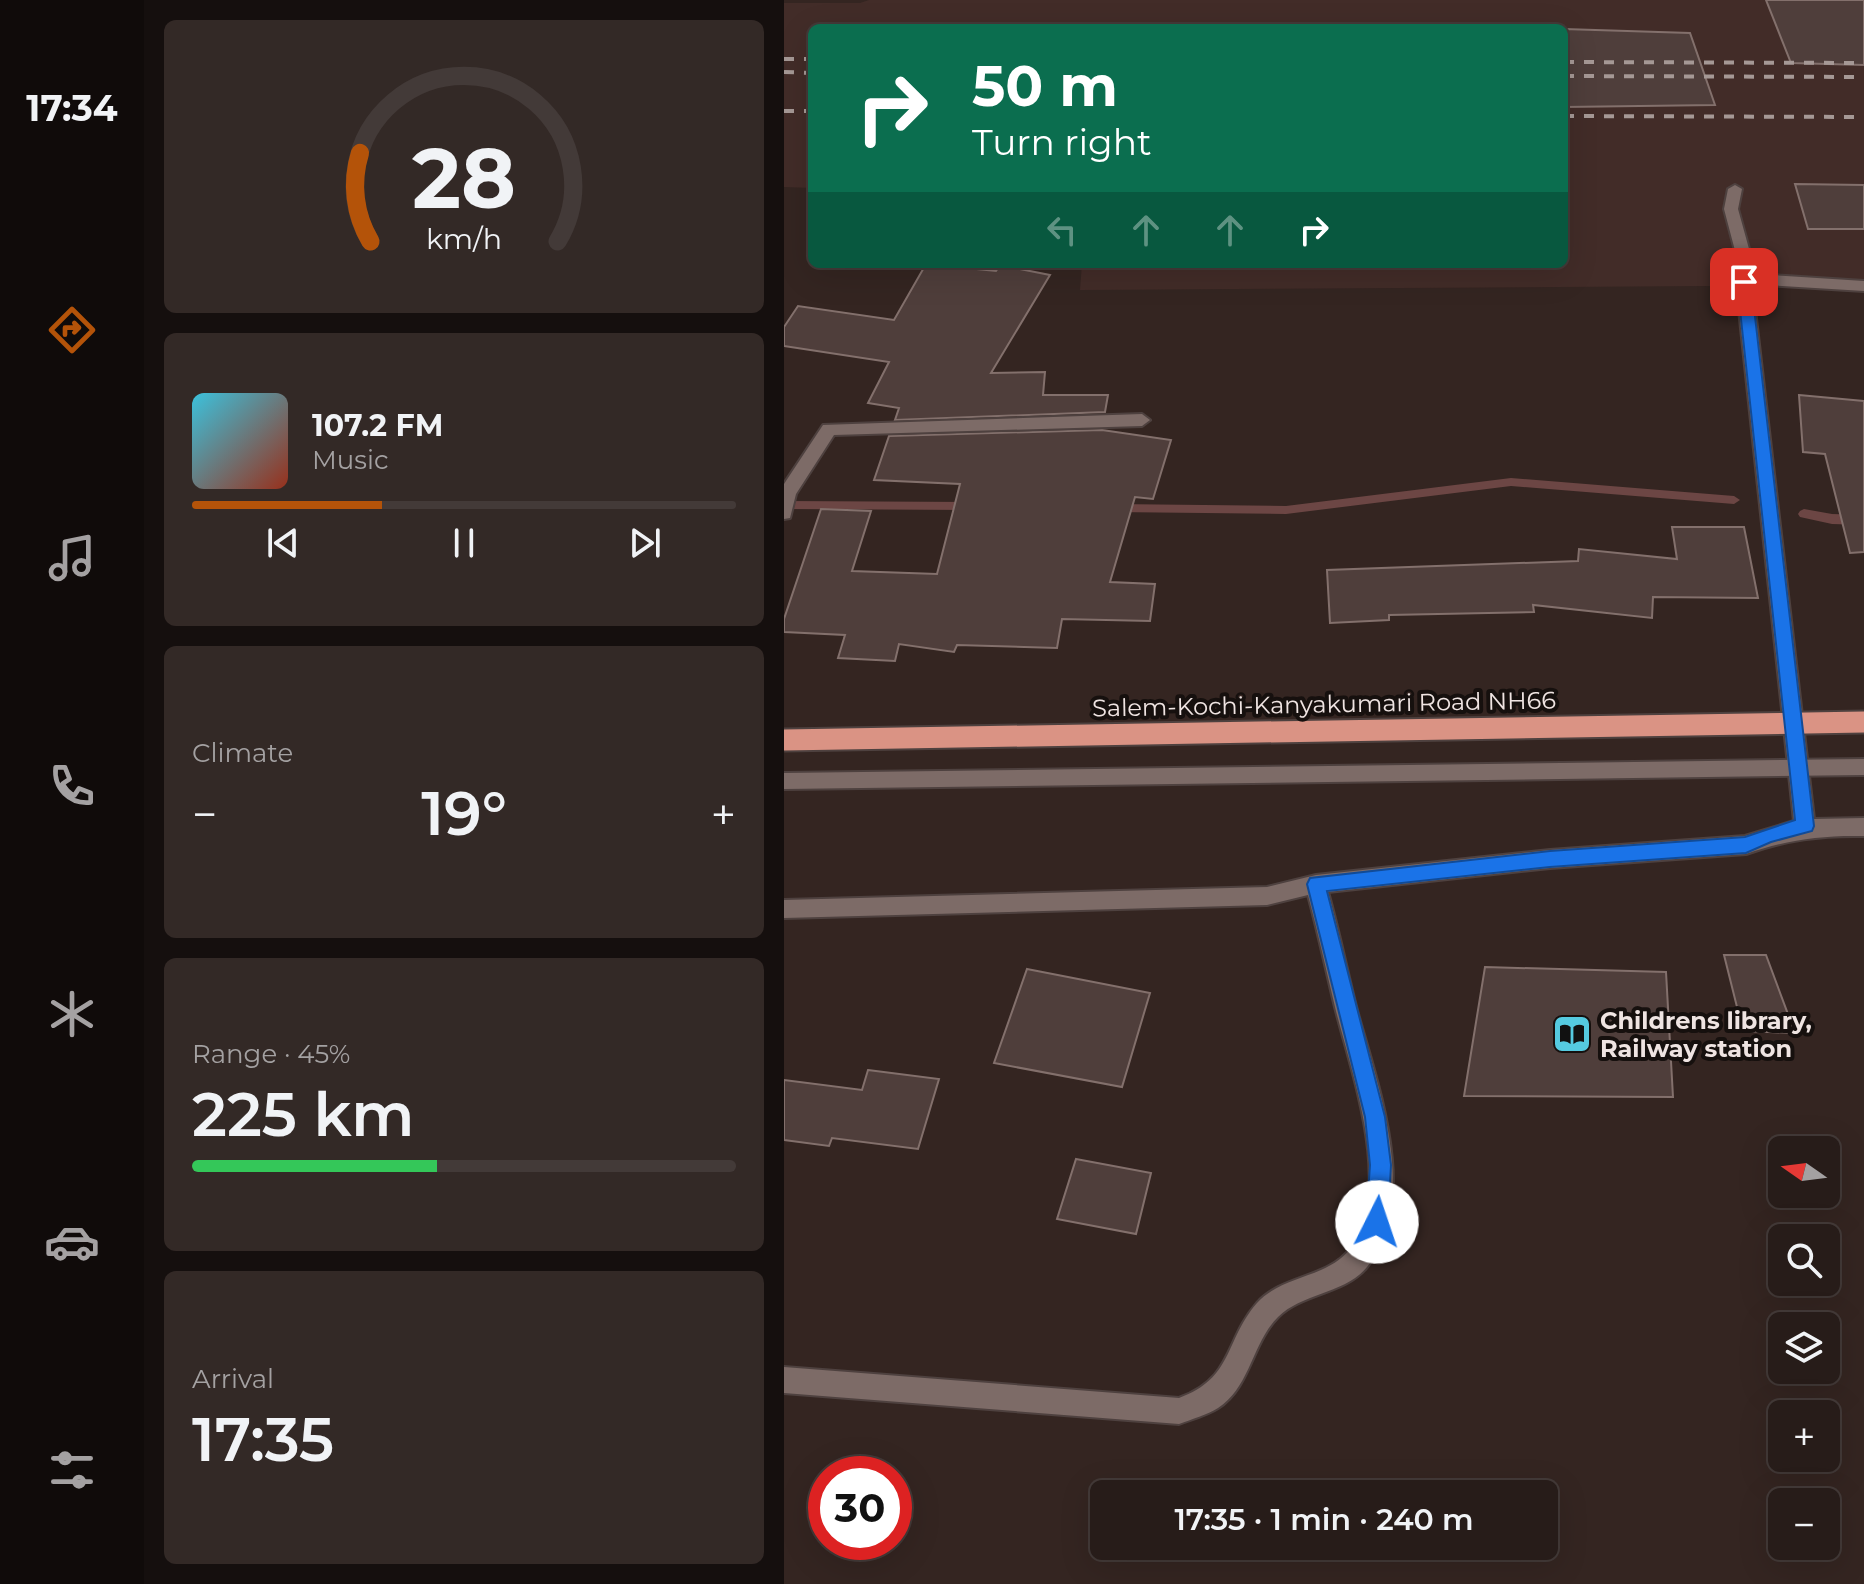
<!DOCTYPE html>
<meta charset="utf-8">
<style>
body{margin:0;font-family:Montserrat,sans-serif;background:#332926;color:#f1f3f6;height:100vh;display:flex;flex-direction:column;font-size:30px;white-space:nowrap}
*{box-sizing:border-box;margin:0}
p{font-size:26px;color:#a4a1a2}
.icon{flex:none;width:44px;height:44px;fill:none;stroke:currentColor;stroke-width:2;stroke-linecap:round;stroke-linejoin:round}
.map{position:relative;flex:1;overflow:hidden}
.side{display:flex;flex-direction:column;gap:20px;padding:20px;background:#150f0e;width:640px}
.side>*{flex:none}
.guide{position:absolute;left:24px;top:24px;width:760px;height:244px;border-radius:12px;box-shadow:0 8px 32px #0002,0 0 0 2px #433a38;background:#0b6e4f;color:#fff;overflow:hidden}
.needle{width:52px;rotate:284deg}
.buttons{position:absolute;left:984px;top:1136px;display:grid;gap:16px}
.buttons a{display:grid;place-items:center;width:72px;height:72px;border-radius:12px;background:#271c19;box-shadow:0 8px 32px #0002,0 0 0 2px #433a38;font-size:40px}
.speed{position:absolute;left:24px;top:1456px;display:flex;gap:16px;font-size:40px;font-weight:700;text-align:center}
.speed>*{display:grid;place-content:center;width:104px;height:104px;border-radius:50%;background:#271c19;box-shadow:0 8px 32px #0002,0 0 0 2px #433a38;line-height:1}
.speed .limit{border:12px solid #d22;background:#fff;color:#111}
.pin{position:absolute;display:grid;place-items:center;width:68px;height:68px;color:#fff;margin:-34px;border-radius:16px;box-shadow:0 4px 12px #0006}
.me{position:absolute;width:88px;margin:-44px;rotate:4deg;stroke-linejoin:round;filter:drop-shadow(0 0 6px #0008)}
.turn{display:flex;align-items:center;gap:28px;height:168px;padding:0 32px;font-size:36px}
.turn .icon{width:104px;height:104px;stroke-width:2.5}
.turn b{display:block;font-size:56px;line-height:68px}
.lanes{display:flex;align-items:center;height:76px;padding:0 32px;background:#0003;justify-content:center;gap:40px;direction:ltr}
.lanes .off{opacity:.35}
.big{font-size:60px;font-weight:600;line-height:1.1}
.side .card{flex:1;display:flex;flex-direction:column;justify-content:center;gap:12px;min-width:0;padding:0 28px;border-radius:12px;background:#332926}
.side .dial{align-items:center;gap:0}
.dial svg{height:208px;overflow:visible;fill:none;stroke:#433a38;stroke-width:7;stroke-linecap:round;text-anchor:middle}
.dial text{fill:#f1f3f6;stroke:none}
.song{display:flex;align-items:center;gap:24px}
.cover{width:96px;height:96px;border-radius:12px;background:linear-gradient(135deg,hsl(190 70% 55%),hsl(10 70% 35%))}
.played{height:8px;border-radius:4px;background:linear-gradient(90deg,#b45309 35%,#433a38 35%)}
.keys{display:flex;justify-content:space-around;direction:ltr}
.heat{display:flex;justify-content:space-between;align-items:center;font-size:44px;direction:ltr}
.charge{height:12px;border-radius:6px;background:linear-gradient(90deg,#34c759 45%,#433a38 0)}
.trip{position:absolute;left:306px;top:1480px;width:468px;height:80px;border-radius:12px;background:#271c19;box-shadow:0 8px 32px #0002,0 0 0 2px #433a38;font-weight:600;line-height:80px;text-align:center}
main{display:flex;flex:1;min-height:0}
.tabs{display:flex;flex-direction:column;width:144px;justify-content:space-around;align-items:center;background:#100b0a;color:#a4a1a2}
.tabs .icon{width:56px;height:56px}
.tabs .selected{color:#b45309}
.tabs b{font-size:36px;color:#f1f3f6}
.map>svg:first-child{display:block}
.built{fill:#422c28}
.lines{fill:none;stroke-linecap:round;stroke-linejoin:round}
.stream{fill:#6c4644;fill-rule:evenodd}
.building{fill:#4f3e3b;stroke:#83706c;stroke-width:2}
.minor-casing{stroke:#4e413f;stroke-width:4}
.secondary-casing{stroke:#4e413f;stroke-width:4}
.minor{fill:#7d6b67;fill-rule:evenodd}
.secondary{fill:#7d6b67;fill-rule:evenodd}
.rail{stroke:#a59895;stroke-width:4;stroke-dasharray:10 10;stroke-linecap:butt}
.trunk-bridge-casing{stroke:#4e413f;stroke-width:25;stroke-linecap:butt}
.trunk-bridge{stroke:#da9384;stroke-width:21}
.route{fill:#1a73e8;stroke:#114b97;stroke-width:2}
.labels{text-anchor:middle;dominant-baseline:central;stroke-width:8;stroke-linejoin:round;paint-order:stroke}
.street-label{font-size:24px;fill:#efe4e2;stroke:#16100e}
.poi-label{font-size:24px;font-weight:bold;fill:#efe4e2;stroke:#16100e;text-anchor:start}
</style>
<main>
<nav class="tabs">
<b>17:34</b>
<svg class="icon selected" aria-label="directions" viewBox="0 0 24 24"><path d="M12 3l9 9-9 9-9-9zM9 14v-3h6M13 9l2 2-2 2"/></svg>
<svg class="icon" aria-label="music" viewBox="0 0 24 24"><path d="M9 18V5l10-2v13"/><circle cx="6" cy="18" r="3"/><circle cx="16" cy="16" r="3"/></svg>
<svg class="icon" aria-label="phone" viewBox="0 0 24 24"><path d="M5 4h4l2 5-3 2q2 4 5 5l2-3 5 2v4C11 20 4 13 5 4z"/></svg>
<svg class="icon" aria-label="climate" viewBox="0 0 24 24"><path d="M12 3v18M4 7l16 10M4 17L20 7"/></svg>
<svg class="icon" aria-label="car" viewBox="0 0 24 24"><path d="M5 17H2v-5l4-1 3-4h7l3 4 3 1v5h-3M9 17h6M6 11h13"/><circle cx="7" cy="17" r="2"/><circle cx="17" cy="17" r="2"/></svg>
<svg class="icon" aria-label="filters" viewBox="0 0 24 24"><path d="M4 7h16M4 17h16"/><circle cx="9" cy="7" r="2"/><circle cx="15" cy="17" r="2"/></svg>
</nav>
<section class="side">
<div class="card dial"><svg viewBox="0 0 100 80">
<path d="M14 69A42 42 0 1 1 86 69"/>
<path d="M14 69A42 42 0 0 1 10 35" stroke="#b45309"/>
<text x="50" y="56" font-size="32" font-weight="700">28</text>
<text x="50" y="72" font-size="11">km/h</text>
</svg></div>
<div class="card">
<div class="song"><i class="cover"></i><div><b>107.2 FM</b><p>Music</p></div></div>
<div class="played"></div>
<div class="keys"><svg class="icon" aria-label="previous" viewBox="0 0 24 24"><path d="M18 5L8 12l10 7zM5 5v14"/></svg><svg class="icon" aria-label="pause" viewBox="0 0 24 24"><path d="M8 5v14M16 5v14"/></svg><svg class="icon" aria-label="next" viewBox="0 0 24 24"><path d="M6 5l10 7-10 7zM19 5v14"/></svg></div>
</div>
<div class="card"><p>Climate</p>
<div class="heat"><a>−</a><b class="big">19°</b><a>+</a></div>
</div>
<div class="card"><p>Range · 45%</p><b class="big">225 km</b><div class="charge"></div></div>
<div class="card"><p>Arrival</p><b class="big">17:35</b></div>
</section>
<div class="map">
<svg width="1080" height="1584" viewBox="0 0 1080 1584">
<rect width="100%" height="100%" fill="#342521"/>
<path class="built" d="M85 0H1080V285L296 290 298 264H780V28H28V188L0 187V3H76Z"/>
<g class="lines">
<path class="stream" d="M727 478 950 496 956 500 950 504 727 486 502 514 329 512 323 508 329 504 502 506Z
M0 501 188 502 194 506 188 510 0 509Z
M1020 509 1048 514 1080 515V525L1048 524 1016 517 1014 514 1016 511Z"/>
</g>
<path class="building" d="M982 0H1080V65L1007 63Z
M780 29 906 33 931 105 780 107Z
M1011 184 1080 185V229H1024Z
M142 264 212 271 216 265 266 275 207 373 261 372 259 395H324L321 412 111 420 115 408 84 403 105 362 0 346V327L14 306 110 320Z
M1015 395 1080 401V552L1066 553 1041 454 1019 452Z
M318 430 387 440 369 499 351 497 326 582 371 584 366 621 278 619 273 648 173 645 170 652 115 644 111 661 54 658 61 635 0 632V619L37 509 87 511 68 571 153 574 176 484 90 480 105 436Z
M888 527H960L974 598 869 597 868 618 749 605 750 612 605 615V620L546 623 543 570 794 561 795 549 893 559Z
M940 955H982L1011 1033 959 1031Z
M701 967 882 972 889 1097 680 1096Z
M243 969 366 993 338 1087 210 1063Z
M84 1070 155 1079 134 1149 48 1138 45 1146 0 1140V1080L78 1090Z
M292 1159 367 1173 352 1234 273 1219Z"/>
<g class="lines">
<defs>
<path id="minor" d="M951 185 958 189 954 209 972 274 1080 281V291L968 284 1030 819 1080 818V836C1037 835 1002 840 962 854L766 868 544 892C555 931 563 971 573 1010 593 1084 637 1199 583 1267 561 1294 518 1293 494 1317 468 1343 466 1388 434 1408 423 1415 408 1419 395 1424L0 1393V1367L395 1398C450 1378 440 1341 473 1303 498 1275 544 1278 566 1249 611 1189 567 1072 551 1007 542 970 534 932 524 895L483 905 0 918V900L483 887 532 875 766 850 961 836 1010 821 952 282 958 277 940 209 944 189Z
M358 414 366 420 358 426 50 435 12 494 6 518 0 519V484L39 425Z"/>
<path id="secondary" d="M1080 759V775L0 789V773Z"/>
</defs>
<use href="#minor" class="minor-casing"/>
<use href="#secondary" class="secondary-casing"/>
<use href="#minor" class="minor"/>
<use href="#secondary" class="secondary"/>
<path class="rail" d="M0 59H28
M780 62 1080 63
M0 72 28 73
M780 76 1080 77
M0 111H28
M780 116 1080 117"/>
<defs>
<path id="trunk-bridge" d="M0 740 1080 722"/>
</defs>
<use href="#trunk-bridge" class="trunk-bridge-casing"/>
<use href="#trunk-bridge" class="trunk-bridge"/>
</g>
<path class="route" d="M960 278 967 282 1030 826 1028 831 987 842 962 853 766 867 543 891 601 1117 607 1165 604 1222 601 1230 593 1233 585 1230 582 1222 586 1165 581 1117 523 884 526 878 766 851 961 837 1011 820 953 282Z"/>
<defs>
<symbol id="library-square" viewBox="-11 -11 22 22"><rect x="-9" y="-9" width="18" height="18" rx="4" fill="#55cae0" stroke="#16100e"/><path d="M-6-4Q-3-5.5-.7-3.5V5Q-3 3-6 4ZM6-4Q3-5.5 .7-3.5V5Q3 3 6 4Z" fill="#111"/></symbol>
</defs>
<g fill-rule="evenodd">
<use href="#library-square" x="766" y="1012" width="44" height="44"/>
</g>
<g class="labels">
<g class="street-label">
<text transform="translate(540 704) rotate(-1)">Salem-Kochi-Kanyakumari Road NH66</text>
</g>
<g class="poi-label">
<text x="816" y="1020">Childrens library,<tspan x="816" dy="28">Railway station</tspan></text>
</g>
</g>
</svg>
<div class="buttons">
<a><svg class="needle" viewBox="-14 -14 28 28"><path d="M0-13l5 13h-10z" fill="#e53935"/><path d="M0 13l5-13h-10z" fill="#a4a1a2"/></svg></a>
<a><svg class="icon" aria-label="search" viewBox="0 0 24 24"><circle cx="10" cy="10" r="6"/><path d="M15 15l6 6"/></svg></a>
<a><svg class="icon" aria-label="layers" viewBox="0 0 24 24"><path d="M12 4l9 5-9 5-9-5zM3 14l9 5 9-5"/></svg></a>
<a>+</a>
<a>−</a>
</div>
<div class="speed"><div class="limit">30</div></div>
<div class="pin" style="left:960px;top:282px;background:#d93025"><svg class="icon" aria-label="arrive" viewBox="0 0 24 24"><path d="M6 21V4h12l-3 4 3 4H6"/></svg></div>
<svg class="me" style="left:593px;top:1222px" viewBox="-20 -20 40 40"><circle r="19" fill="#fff"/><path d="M0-13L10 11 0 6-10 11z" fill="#1a73e8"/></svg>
<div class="trip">17:35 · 1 min · 240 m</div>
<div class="guide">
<div class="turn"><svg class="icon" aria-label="right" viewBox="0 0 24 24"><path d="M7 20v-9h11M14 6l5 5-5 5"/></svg><div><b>50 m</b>Turn right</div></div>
<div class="lanes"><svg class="icon off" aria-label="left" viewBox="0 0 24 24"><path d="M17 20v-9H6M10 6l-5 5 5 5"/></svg><svg class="icon off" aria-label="ahead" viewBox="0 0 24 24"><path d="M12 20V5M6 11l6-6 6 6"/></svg><svg class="icon off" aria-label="ahead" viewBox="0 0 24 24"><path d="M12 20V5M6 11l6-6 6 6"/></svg><svg class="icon" aria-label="right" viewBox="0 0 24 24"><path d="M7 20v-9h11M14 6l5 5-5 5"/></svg></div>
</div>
</div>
</main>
